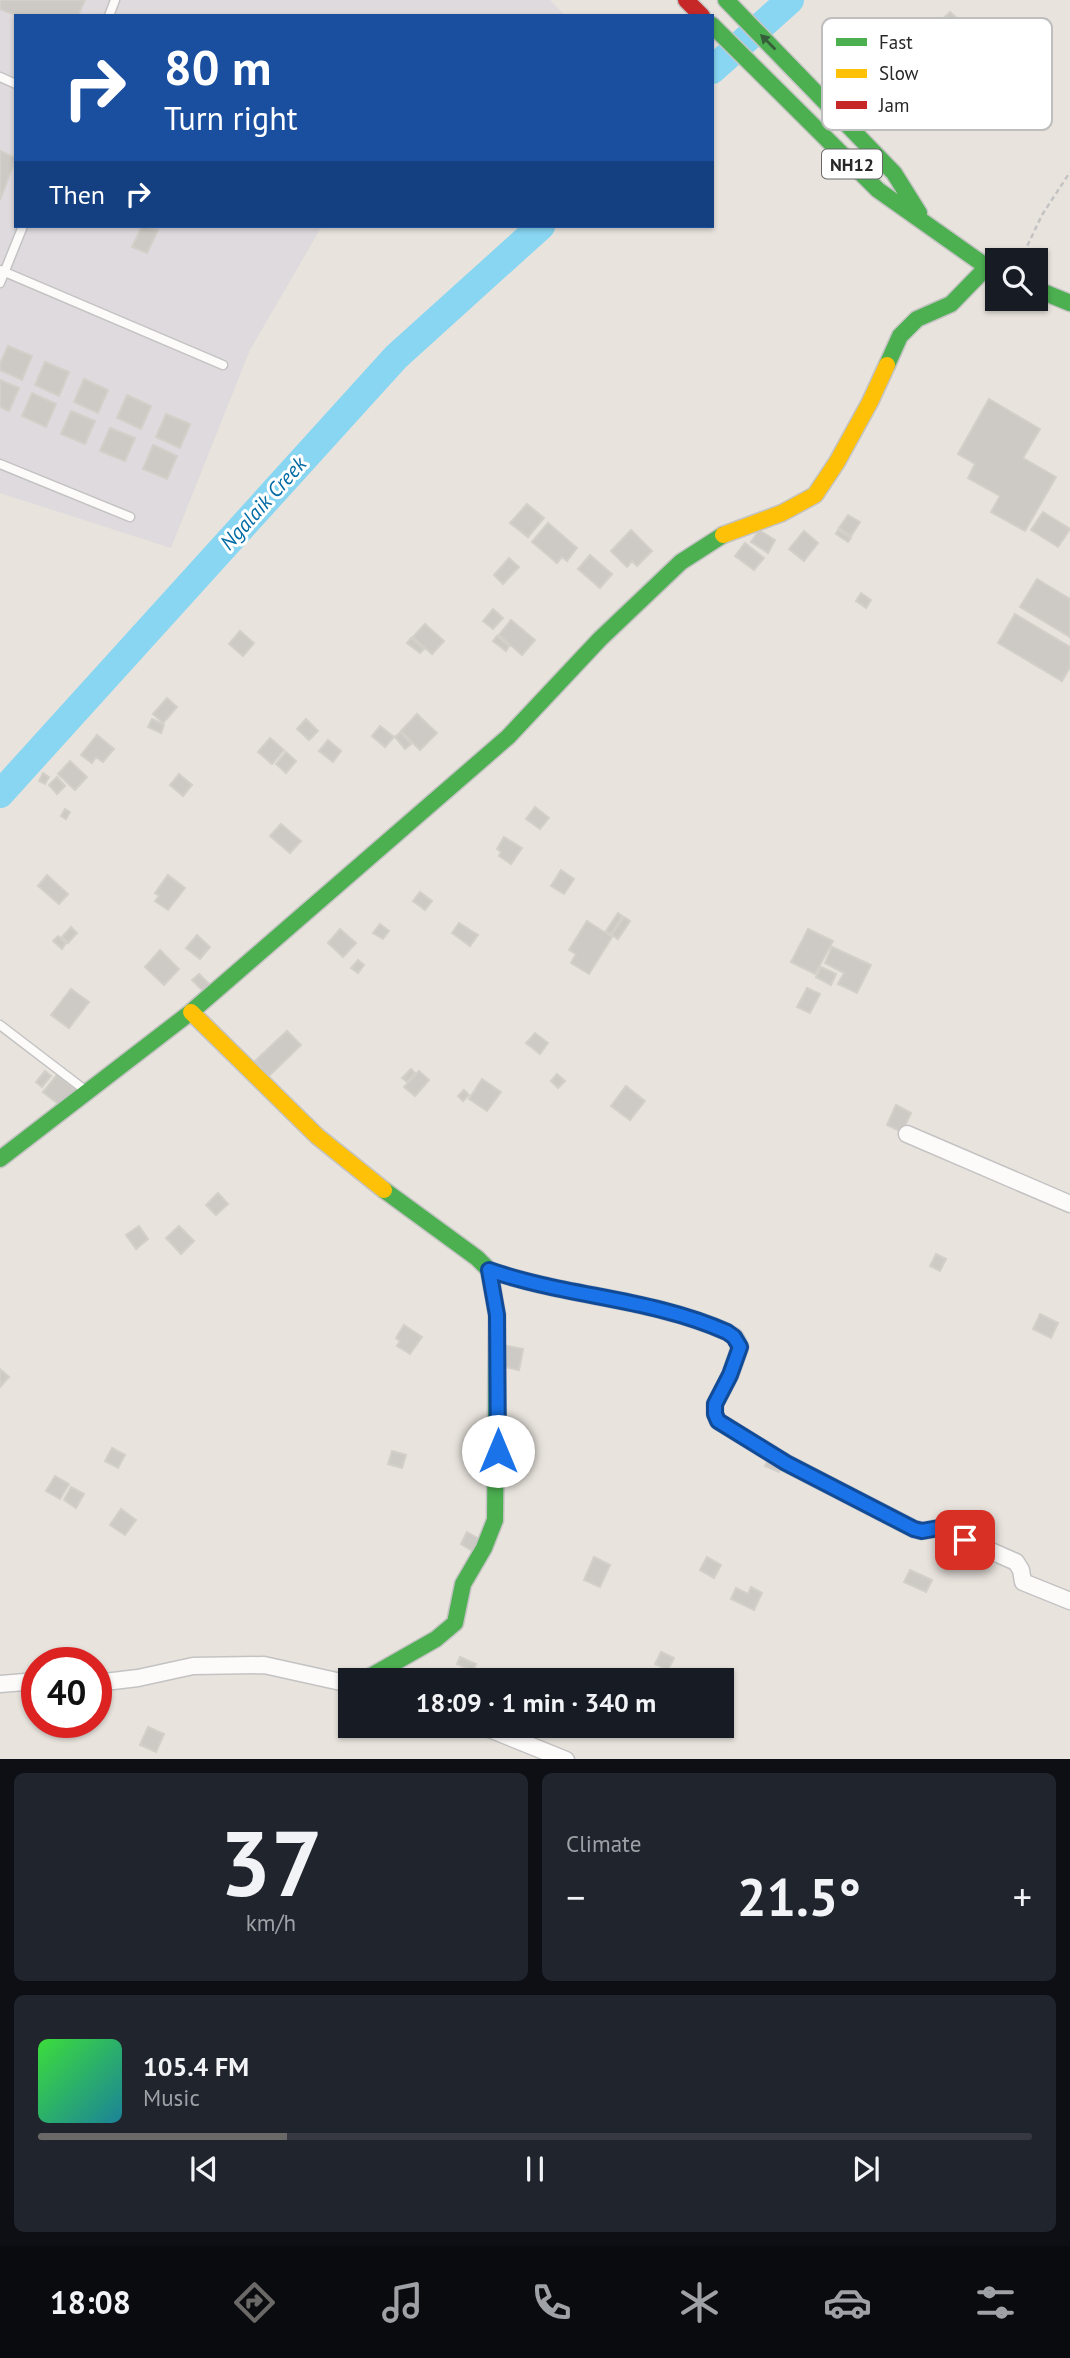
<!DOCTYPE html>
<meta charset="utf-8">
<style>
body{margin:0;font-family:"PT Sans",sans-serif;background:#20242c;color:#f1f3f6;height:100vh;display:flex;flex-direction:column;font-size:26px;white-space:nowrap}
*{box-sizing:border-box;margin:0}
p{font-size:23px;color:#9ea1a6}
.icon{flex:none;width:38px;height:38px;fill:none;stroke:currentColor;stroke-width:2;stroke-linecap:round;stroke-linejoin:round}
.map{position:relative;height:1759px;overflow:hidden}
.details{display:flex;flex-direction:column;gap:14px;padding:14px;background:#0d0f14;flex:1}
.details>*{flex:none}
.top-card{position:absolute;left:14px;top:14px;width:700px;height:214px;border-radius:0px;box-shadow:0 2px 5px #0004;background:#1a4fa0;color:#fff;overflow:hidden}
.fabs{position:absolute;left:985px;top:248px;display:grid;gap:14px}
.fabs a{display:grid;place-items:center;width:63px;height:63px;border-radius:0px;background:#171b24;box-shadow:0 2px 5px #0004;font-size:35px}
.speed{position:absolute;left:21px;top:1647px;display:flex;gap:14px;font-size:35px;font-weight:700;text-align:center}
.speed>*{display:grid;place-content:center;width:91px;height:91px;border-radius:50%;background:#171b24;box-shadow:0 2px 5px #0004;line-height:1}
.speed .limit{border:10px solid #d22;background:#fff;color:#111}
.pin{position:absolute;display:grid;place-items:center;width:60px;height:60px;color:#fff;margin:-30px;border-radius:14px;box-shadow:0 4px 10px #0006}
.me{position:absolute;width:77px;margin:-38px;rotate:0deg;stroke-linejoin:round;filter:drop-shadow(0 0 5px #0008)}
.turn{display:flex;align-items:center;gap:24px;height:147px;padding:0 35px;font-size:32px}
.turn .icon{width:91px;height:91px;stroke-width:2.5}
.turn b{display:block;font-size:49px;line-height:60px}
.then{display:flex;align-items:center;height:66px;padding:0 35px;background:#0003;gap:14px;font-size:26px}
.big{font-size:52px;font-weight:700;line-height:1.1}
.details .tile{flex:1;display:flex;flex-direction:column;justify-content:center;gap:10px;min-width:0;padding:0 24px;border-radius:10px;background:#20242c}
.details .dial{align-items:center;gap:0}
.dial b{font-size:91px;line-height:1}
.song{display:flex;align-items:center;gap:21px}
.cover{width:84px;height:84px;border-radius:10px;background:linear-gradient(135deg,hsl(120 70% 55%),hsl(190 70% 35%))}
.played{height:7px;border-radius:4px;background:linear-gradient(90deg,#6b6967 25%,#363941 25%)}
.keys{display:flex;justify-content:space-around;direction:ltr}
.heat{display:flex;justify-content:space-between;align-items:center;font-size:38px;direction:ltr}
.details .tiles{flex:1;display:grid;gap:14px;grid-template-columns:1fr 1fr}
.tile:last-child{grid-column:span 2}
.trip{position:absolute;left:338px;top:1668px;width:396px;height:70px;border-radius:0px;background:#171b24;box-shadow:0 2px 5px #0004;font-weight:700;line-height:70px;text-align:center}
.menu{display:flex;height:112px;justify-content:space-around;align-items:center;background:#090b0e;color:#9ea1a6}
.menu .icon{width:49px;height:49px}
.menu .on{color:#6b6967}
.menu b{font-size:32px;color:#f1f3f6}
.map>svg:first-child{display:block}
.industrial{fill:#dedadd}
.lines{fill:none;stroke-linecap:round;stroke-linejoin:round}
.river{stroke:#88d6f2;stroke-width:28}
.building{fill:#cdc9c4;stroke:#d3cfc9;stroke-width:2}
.lane-casing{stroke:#c4c3c3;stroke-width:11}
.street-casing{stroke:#c4c3c3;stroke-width:19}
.fast-casing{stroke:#c4c3c3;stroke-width:19}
.slow-casing{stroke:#c4c3c3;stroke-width:19}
.jam-casing{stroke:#c4c3c3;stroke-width:19}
.path{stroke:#c4c3c3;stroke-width:2.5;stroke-dasharray:5 3.5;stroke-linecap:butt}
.lane{stroke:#fcfbfa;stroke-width:8}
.street{stroke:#fcfbfa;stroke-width:16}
.fast{stroke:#4caf50;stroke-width:16}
.slow{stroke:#ffc107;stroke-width:16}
.jam{stroke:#c62828;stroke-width:16}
.oneway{fill:#365e38}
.route-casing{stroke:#114b97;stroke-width:18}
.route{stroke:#1a73e8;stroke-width:12}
.labels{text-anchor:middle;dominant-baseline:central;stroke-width:6;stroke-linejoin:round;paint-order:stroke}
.shield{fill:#fff;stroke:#686868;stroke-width:2}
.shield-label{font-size:18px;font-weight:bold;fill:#282828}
.water-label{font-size:21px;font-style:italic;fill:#006ba5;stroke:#fff}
.key{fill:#fff;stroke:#bebebe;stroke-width:2}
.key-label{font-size:19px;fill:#282828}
</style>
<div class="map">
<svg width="1070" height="1760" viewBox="0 0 1070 1760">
<rect width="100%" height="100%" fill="#e8e3dd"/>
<path class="industrial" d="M0 0H550L565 16H16V226H322L250 350 171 548 0 493Z"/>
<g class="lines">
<path class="river" d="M712 70 790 0
M0 794 396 357 541 226"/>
</g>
<path class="building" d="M0 0H85L78 16H17L0 9Z
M950 12 959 20 948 31 939 22Z
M0 151 16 158 0 200Z
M142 226 158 230 147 253 132 247Z
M8 346 32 356 22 380 0 370V364Z
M45 362 69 372 59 396 35 385Z
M84 379 108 390 98 413 74 402Z
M0 380 19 388 9 411 0 407Z
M32 393 56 404 46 427 22 416Z
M127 395 151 406 141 429 117 418Z
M989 399 1040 429 1023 458 1056 477 1025 531 991 512 1000 496 968 478 975 464 958 454Z
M71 411 95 421 85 444 61 434Z
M166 414 190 424 180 448 156 437Z
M110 428 135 438 125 461 100 451Z
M153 445 177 456 167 479 143 469Z
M527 504 544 518 528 537 510 523Z
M1043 512 1070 529 1058 547 1031 530Z
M848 515 860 522 851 536 839 528Z
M548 523 577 548 567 561 562 557 557 563 532 542Z
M631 530 652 551 637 566 632 561 627 567 611 551Z
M759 530 775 540 768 553 751 542Z
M838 530 851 538 848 542 836 534Z
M804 531 818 543 804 561 789 549Z
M745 543 764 558 754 570 735 556Z
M590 555 612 574 600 588 578 569Z
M509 558 519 567 503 584 494 575Z
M1037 579 1070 599V637L1020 607Z
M861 593 871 600 866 608 856 601Z
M493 609 503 618 493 629 483 621Z
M1015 614 1070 647V667L1062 681 998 643Z
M511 620 535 640 522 655 499 635Z
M425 624 444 641 432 654 413 637Z
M240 631 254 643 243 656 229 644Z
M497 636 509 646 506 651 493 641Z
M411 638 424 649 420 653 407 643Z
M167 698 177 707 163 723 153 714Z
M417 714 437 733 420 750 401 731Z
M152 719 164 725 161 733 148 727Z
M306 719 318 731 309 740 297 729Z
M380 726 394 737 385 747 372 736Z
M401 732 411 744 405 749 395 737Z
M97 735 114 749 103 762 96 757 92 763 81 755Z
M270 738 284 750 272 764 258 752Z
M328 740 341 751 333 762 319 751Z
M286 752 296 761 286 773 276 764Z
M70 761 87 777 75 790 58 774Z
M43 773 49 777 45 784 39 781Z
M179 774 192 785 183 796 170 785Z
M57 777 65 786 57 794 49 785Z
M535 807 549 818 540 829 526 819Z
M65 809 70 812 66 819 61 816Z
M281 824 301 841 290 853 270 836Z
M504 837 522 848 511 864 499 856 501 852 497 849Z
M561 870 574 879 564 894 551 886Z
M47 875 68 894 59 904 38 886Z
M168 875 185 888 168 910 155 901 159 896 155 893Z
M420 892 432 901 425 910 413 901Z
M618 913 622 916 611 934 606 931Z
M624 917 630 921 618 939 612 935Z
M587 921 612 937 589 974 571 963 576 954 569 950Z
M459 923 478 935 470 946 452 933Z
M380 924 389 931 383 939 373 933Z
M71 927 77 933 68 943 62 937Z
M340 929 356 943 343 957 328 943Z
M808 929 833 941 815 974 791 962Z
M197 935 210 947 200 959 186 948Z
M58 936 66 943 62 949 53 941Z
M832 947 871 965 857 993 838 984 844 973 825 963Z
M160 950 179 969 164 985 145 967Z
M358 960 364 965 358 973 351 968Z
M821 967 836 974 831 985 816 977Z
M199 974 211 986 204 992 192 980Z
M807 988 820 994 810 1013 797 1007Z
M71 989 89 1002 69 1028 51 1015Z
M287 1031 301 1045 269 1076 255 1061Z
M535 1033 548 1043 540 1054 526 1043Z
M411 1069 415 1073 407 1082 402 1078Z
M45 1071 51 1076 42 1087 36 1082Z
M419 1071 429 1080 415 1096 404 1087Z
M557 1074 565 1081 558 1088 551 1081Z
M57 1075 76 1090 62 1107 43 1092Z
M482 1079 501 1092 487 1111 469 1099Z
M626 1086 645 1101 630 1120 611 1106Z
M464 1090 469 1095 463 1101 458 1096Z
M896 1105 911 1113 902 1132 887 1125Z
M218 1193 228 1204 216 1215 206 1205Z
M139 1226 148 1239 136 1249 126 1235Z
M179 1226 194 1241 181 1254 166 1238Z
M936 1254 946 1259 940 1271 930 1266Z
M1040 1314 1058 1323 1051 1338 1033 1329Z
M404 1325 422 1337 410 1354 397 1346 400 1341 396 1338Z
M503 1345 523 1349 519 1370 500 1366Z
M0 1369 9 1377 0 1387Z
M112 1448 125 1455 118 1468 105 1461Z
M392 1451 406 1455 402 1468 388 1464Z
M770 1456 783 1462 779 1472 765 1466Z
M55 1476 69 1484 60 1499 46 1491Z
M71 1487 84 1494 76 1508 64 1500Z
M121 1509 136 1520 125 1535 110 1525Z
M467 1532 481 1540 474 1552 461 1544Z
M594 1557 610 1565 600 1587 584 1580Z
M707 1557 721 1565 714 1578 700 1570Z
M910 1570 932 1580 926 1592 904 1582Z
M751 1587 762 1593 754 1610 731 1599 736 1588 748 1594Z
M661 1652 674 1658 668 1670 655 1664Z
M460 1657 476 1664 473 1671 457 1664Z
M148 1727 164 1734 156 1752 140 1745Z"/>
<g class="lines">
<defs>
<path id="lane" d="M109 16 115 0
M0 77 16 84
M0 270 223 365
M0 283 23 226
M0 464 130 517
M0 1025 85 1090"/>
<path id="street" d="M907 1134 1070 1204
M489 1270C566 1297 651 1298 727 1332L735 1337 740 1347 730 1375 715 1404V1414L718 1421 786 1463 914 1529 922 1531 939 1528 1016 1562 1021 1570 1023 1582 1070 1601
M96 1683 138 1678 193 1666 264 1665 350 1684
M0 1684 37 1681
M482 1726 566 1760"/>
<path id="fast" d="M726 0 894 173 919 213
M712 25 878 190 987 267 998 272
M1036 289 1070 303
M887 365 900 336 917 319 951 304 987 267
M0 1159 191 1012 508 737 600 639 681 562 723 535
M364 1680 436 1639 455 1623 463 1584 484 1548 495 1520 497 1315 489 1270 477 1258 384 1190"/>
<path id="slow" d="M723 535 782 513 815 495 837 462 870 402 887 365
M191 1012 317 1136 384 1190"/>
<path id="jam" d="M686 0 702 16"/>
</defs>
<use href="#lane" class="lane-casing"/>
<use href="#street" class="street-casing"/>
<use href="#fast" class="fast-casing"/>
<use href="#slow" class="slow-casing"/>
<use href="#jam" class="jam-casing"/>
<path class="path" d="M1020 261 1042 215 1070 172"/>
<use href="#lane" class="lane"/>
<use href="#street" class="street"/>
<use href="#fast" class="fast"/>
<use href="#slow" class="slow"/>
<use href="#jam" class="jam"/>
</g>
<defs><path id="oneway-solid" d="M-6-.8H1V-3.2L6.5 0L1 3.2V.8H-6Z" transform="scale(1.75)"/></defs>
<use class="oneway" href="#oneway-solid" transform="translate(768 42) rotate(-135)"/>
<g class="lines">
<defs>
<path id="route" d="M498 1451 497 1315 489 1270C566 1297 651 1298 727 1332L734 1337 740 1347 730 1375 715 1404V1414L718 1421 786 1463 914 1529 922 1531 939 1528 965 1540"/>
</defs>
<use href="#route" class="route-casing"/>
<use href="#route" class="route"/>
</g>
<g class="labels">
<rect class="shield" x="822" y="149.5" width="60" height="29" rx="5"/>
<g class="shield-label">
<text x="852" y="164">NH12</text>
</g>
<g class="water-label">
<text transform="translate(263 503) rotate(-48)">Ngalaik Creek</text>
</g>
</g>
<rect x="822" y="18" width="230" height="112" rx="10" class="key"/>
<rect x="836" y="38" width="31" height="8" fill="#4caf50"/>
<rect x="836" y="69" width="31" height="9" fill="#ffc107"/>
<rect x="836" y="101" width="31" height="8" fill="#c62828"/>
<g class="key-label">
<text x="879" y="49">Fast</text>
<text x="879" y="80">Slow</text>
<text x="879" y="112">Jam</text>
</g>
</svg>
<div class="fabs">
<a><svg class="icon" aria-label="search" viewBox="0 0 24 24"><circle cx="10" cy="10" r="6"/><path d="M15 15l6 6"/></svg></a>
</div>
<div class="speed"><div class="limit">40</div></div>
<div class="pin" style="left:965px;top:1540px;background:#d93025"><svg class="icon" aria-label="arrive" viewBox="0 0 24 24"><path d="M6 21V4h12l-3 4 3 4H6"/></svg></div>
<svg class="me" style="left:498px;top:1451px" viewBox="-20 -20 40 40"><circle r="19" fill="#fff"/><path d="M0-13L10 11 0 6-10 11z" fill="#1a73e8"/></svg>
<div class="trip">18:09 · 1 min · 340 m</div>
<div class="top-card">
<div class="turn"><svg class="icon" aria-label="right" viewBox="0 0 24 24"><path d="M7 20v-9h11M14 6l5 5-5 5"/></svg><div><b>80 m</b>Turn right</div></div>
<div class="then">Then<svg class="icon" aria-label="right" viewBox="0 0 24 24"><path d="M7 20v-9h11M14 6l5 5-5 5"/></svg></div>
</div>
</div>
<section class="details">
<div class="tiles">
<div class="tile dial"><b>37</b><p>km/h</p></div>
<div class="tile"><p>Climate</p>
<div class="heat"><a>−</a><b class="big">21.5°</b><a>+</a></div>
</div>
<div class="tile">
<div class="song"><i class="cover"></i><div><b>105.4 FM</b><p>Music</p></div></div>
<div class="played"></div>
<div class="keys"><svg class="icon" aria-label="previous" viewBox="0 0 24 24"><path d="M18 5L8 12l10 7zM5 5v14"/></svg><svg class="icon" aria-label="pause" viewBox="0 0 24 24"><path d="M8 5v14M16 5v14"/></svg><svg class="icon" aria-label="next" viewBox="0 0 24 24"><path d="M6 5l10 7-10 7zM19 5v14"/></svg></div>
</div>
</div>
</section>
<nav class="menu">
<b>18:08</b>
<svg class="icon on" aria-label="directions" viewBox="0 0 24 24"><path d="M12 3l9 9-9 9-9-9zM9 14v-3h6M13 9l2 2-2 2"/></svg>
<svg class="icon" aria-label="music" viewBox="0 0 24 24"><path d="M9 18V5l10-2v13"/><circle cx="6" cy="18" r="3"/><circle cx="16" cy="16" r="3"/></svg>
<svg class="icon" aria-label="phone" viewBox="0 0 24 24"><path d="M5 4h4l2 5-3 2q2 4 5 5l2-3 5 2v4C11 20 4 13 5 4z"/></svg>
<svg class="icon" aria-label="climate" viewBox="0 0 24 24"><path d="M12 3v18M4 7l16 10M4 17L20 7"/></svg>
<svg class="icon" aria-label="car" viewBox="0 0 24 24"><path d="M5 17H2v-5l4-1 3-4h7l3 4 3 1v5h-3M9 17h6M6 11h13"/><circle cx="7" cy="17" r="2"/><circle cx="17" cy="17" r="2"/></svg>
<svg class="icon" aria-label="filters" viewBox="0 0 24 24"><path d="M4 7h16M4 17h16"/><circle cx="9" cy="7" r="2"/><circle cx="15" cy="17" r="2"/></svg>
</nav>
